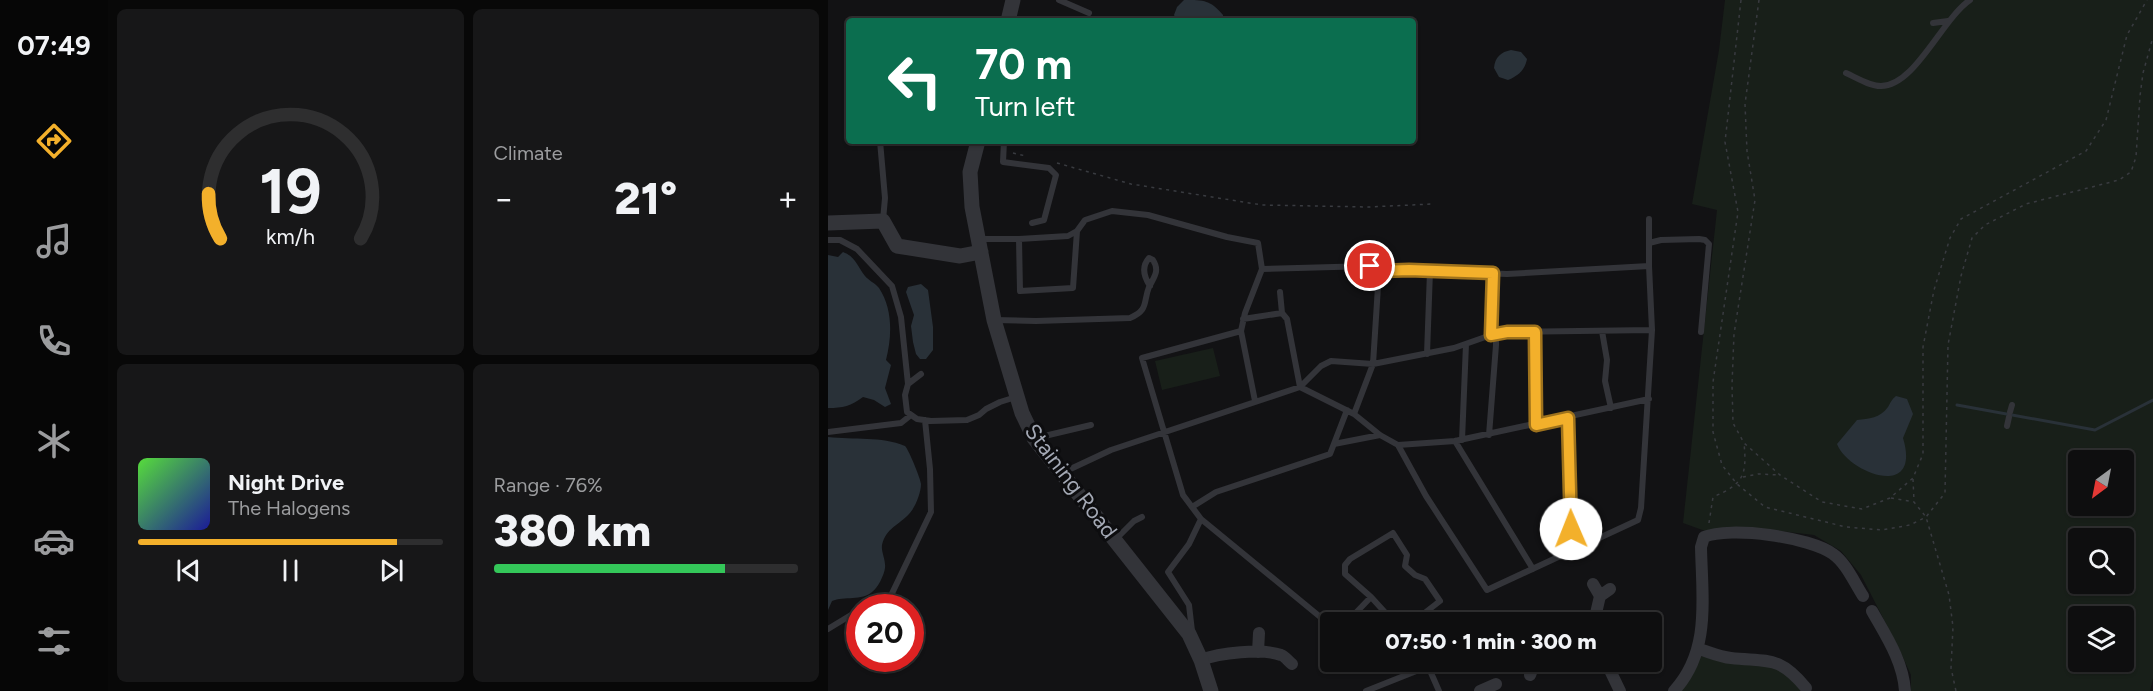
<!DOCTYPE html>
<meta charset="utf-8">
<style>
body{margin:0;font-family:Figtree,sans-serif;background:#171718;color:#f1f3f6;height:100vh;display:flex;flex-direction:column;font-size:22px;white-space:nowrap}
*{box-sizing:border-box;margin:0}
p{font-size:20px;color:#9b9c9e}
.icon{flex:none;width:33px;height:33px;fill:none;stroke:currentColor;stroke-width:2;stroke-linecap:round;stroke-linejoin:round}
.map{position:relative;flex:1;overflow:hidden}
.panel{display:flex;flex-direction:column;gap:9px;padding:9px;background:#080808;width:720px}
.panel>*{flex:none}
.top-card{position:absolute;left:18px;top:18px;width:570px;height:126px;border-radius:6px;box-shadow:0 2px 4px #0004,0 0 0 2px #2e2e2f;background:#0b6e4f;color:#fff;overflow:hidden}
.needle{width:39px;rotate:212deg}
.fabs{position:absolute;left:1240px;top:450px;display:grid;gap:12px}
.fabs a{display:grid;place-items:center;width:66px;height:66px;border-radius:6px;background:#0e0e0f;box-shadow:0 2px 4px #0004,0 0 0 2px #2e2e2f;font-size:30px}
.speed{position:absolute;left:18px;top:594px;display:flex;gap:12px;font-size:30px;font-weight:700;text-align:center}
.speed>*{display:grid;place-content:center;width:78px;height:78px;border-radius:50%;background:#0e0e0f;box-shadow:0 2px 4px #0004,0 0 0 2px #2e2e2f;line-height:1}
.speed .limit{border:9px solid #d22;background:#fff;color:#111}
.pin{position:absolute;display:grid;place-items:center;width:51px;height:51px;color:#fff;margin:-26px;border:3px solid #fff;border-radius:50%;box-shadow:0 2px 6px #0007}
.me{position:absolute;width:66px;margin:-33px;rotate:359deg;stroke-linejoin:round;filter:drop-shadow(0 0 4px #0008)}
.turn{display:flex;align-items:center;gap:21px;height:126px;padding:0 30px;font-size:27px}
.turn .icon{width:78px;height:78px;stroke-width:2.5}
.turn b{display:block;font-size:42px;line-height:51px}
.big{font-size:45px;font-weight:800;line-height:1.1}
.panel .widget{flex:1;display:flex;flex-direction:column;justify-content:center;gap:9px;min-width:0;padding:0 21px;border-radius:9px;background:#171718}
.panel .dial{align-items:center;gap:0}
.dial svg{height:156px;overflow:visible;fill:none;stroke:#2e2e2f;stroke-width:7;stroke-linecap:round;text-anchor:middle}
.dial text{fill:#f1f3f6;stroke:none}
.song{display:flex;align-items:center;gap:18px}
.cover{width:72px;height:72px;border-radius:9px;background:linear-gradient(135deg,hsl(110 70% 55%),hsl(240 70% 35%))}
.played{height:6px;border-radius:3px;background:linear-gradient(90deg,#f3b02b 85%,#2e2e2f 85%)}
.keys{display:flex;justify-content:space-around;direction:ltr}
.heat{display:flex;justify-content:space-between;align-items:center;font-size:33px;direction:ltr}
.charge{height:9px;border-radius:4px;background:linear-gradient(90deg,#34c759 76%,#2e2e2f 0)}
.panel .tiles{flex:1;display:grid;gap:9px;grid-template-columns:repeat(2,1fr)}
.trip{position:absolute;left:492px;top:612px;width:342px;height:60px;border-radius:6px;background:#0e0e0f;box-shadow:0 2px 4px #0004,0 0 0 2px #2e2e2f;font-weight:800;line-height:60px;text-align:center}
main{display:flex;flex:1;min-height:0}
.tab-bar{display:flex;flex-direction:column;width:108px;justify-content:space-around;align-items:center;background:#060606;color:#9b9c9e}
.tab-bar .icon{width:42px;height:42px}
.tab-bar .selected{color:#f3b02b}
.tab-bar b{font-size:27px;color:#f1f3f6}
.map>svg:first-child{display:block}
.green{fill:#181f19;fill-rule:evenodd}
.water{fill:#293138}
.lines{fill:none;stroke-linecap:round;stroke-linejoin:round}
.stream{stroke:#293138;stroke-width:3}
.path{stroke:#393b40;stroke-width:1.5;stroke-dasharray:3 4.5;stroke-linecap:butt}
.service{stroke:#333439;stroke-width:6}
.minor{stroke:#333439;stroke-width:12}
.tertiary{stroke:#333439;stroke-width:15}
.route-casing{stroke:#9e721c;stroke-width:15}
.route{stroke:#f3b02b;stroke-width:10}
.labels{text-anchor:middle;dominant-baseline:central;stroke-width:6;stroke-linejoin:round;paint-order:stroke}
.street-label{font-size:22px;fill:#a4a9b5;stroke:#0d0d0f}
</style>
<main>
<nav class="tab-bar">
<b>07:49</b>
<svg class="icon selected" aria-label="directions" viewBox="0 0 24 24"><path d="M12 3l9 9-9 9-9-9zM9 14v-3h6M13 9l2 2-2 2"/></svg>
<svg class="icon" aria-label="music" viewBox="0 0 24 24"><path d="M9 18V5l10-2v13"/><circle cx="6" cy="18" r="3"/><circle cx="16" cy="16" r="3"/></svg>
<svg class="icon" aria-label="phone" viewBox="0 0 24 24"><path d="M5 4h4l2 5-3 2q2 4 5 5l2-3 5 2v4C11 20 4 13 5 4z"/></svg>
<svg class="icon" aria-label="climate" viewBox="0 0 24 24"><path d="M12 3v18M4 7l16 10M4 17L20 7"/></svg>
<svg class="icon" aria-label="car" viewBox="0 0 24 24"><path d="M5 17H2v-5l4-1 3-4h7l3 4 3 1v5h-3M9 17h6M6 11h13"/><circle cx="7" cy="17" r="2"/><circle cx="17" cy="17" r="2"/></svg>
<svg class="icon" aria-label="filters" viewBox="0 0 24 24"><path d="M4 7h16M4 17h16"/><circle cx="9" cy="7" r="2"/><circle cx="15" cy="17" r="2"/></svg>
</nav>
<section class="panel">
<div class="tiles">
<div class="widget dial"><svg viewBox="0 0 100 80">
<path d="M14 69A42 42 0 1 1 86 69"/>
<path d="M14 69A42 42 0 0 1 8 46" stroke="#f3b02b"/>
<text x="50" y="56" font-size="32" font-weight="700">19</text>
<text x="50" y="72" font-size="11">km/h</text>
</svg></div>
<div class="widget"><p>Climate</p>
<div class="heat"><a>−</a><b class="big">21°</b><a>+</a></div>
</div>
<div class="widget">
<div class="song"><i class="cover"></i><div><b>Night Drive</b><p>The Halogens</p></div></div>
<div class="played"></div>
<div class="keys"><svg class="icon" aria-label="previous" viewBox="0 0 24 24"><path d="M18 5L8 12l10 7zM5 5v14"/></svg><svg class="icon" aria-label="pause" viewBox="0 0 24 24"><path d="M8 5v14M16 5v14"/></svg><svg class="icon" aria-label="next" viewBox="0 0 24 24"><path d="M6 5l10 7-10 7zM19 5v14"/></svg></div>
</div>
<div class="widget"><p>Range · 76%</p><b class="big">380 km</b><div class="charge"></div></div>
</div>
</section>
<div class="map">
<svg width="1325" height="691" viewBox="0 0 1325 691">
<rect width="100%" height="100%" fill="#121214"/>
<path class="green" d="M897 0H1325V678L1322 691H1083V675L1072 651 1033 575 1013 551 986 535 935 529 880 532 855 523 889 210 864 204 891 50ZM1251 460H1296V506H1251ZM1251 538H1296V584H1251ZM1251 616H1296V662H1251Z
M385 348 392 376 334 390 327 361Z
M871 656 948 666 976 691H849Z"/>
<path class="water" d="M356 0C377 0 382 0 395 15V21H349L346 15 349 7Z
M683 50 693 52 699 59C697 70 690 76 680 80L671 77 666 68C667 57 673 52 683 50Z
M15 252C28 257 29 266 37 276 40 280 47 283 51 288 65 309 64 336 58 360L63 365 57 388 63 404 57 407 46 400 35 397C23 406 15 408 0 408V255L10 257Z
M93 284 100 290 105 327V350L98 359H92L88 354 85 342 83 326 86 315 78 292 80 287Z
M1068 396 1079 399 1085 414 1075 438C1094 501 1020 473 1009 444L1029 420C1041 419 1052 418 1060 407 1063 402 1064 399 1068 396Z
M0 437C26 440 53 436 77 446 81 450 93 480 93 484 93 493 87 508 81 514 71 525 58 528 54 545 53 552 58 560 57 568 56 575 50 588 44 592 34 601 16 596 4 601L0 610Z"/>
<g class="lines">
<path class="stream" d="M1129 405 1267 430 1325 400"/>
<path class="path" d="M913 0 897 142 910 212 885 382V432L894 465 909 484 937 507 1018 527 1054 530 1082 525 1098 517 1117 493 1120 345 1133 276 1144 238 1157 225 1198 204 1291 180 1303 172 1308 157 1312 96 1315 73 1325 37
M931 0 917 104 919 151 927 200 906 334 904 385 905 423 916 443 952 475 994 502 1034 509 1062 498 1085 478 1095 454V347L1106 290 1122 238 1133 219 1258 151 1278 120 1299 35 1319 0
M185 153 198 156
M229 163 303 184 434 205 541 207 604 204
M915 477 930 474 952 475
M1085 479 1086 501
M1063 498 1086 502 1098 517 1121 595 1125 627 1123 668 1128 691
M881 523 885 497C916 484 919 475 916 443"/>
<path class="service" d="M231 0 261 13
M1105 23 1120 21
M1018 73C1029 78 1041 86 1053 86 1087 86 1114 19 1142 0
M52 141 57 198 55 220
M176 141 175 162 221 168 228 175 216 220 204 223
M249 231 245 288 192 291 191 239 240 236 249 231 257 220 284 211 320 215 399 237 430 243 434 269 417 313 413 331 427 401
M150 239H191
M0 240H12L29 249 64 286 73 317 80 384
M821 243 833 240 871 239 877 240 881 244 873 332
M434 269 542 266 551 271
M452 292 454 313 459 319 472 387
M415 319 454 313
M166 320 208 321 302 318C321 310 315 302 321 287 326 277 332 271 325 260L321 258C313 267 316 277 322 286
M413 331 314 358 355 495 373 519 502 625
M774 331 779 360 777 381 783 408
M707 332 708 425
M599 354 602 271
M93 374 80 384 77 395 79 412 89 419 103 421 139 420 151 415 158 409 172 402 188 397
M472 387 493 366 503 361 545 364 626 348 663 335 679 332 824 330
M1182 412 1184 405
M526 414 545 364 551 271 581 270 679 274 821 266
M740 418 743 551
M1179 426 1181 417
M0 432 73 423 83 415
M661 435 668 345V340L663 335 665 273
M208 438 263 425
M634 440 638 344
M627 441 705 569
M506 444 552 435
M570 445 627 441 821 399
M236 472 283 450 472 387 526 414 552 435 570 445 598 496 659 590 810 520 813 508 824 330 821 266V219
M364 507 388 492 502 454 519 410
M287 540 306 521 314 517
M57 608 103 512 102 469 97 420
M519 622 543 597
M569 622 564 620 543 597 517 574V565L522 559 565 533 579 555 577 566 587 575 597 579 612 601 585 622
M0 629 23 615 32 614
M364 631 361 605 340 572 361 544 373 519
M600 666 611 691
M538 691 611 662"/>
<path class="minor" d="M765 584 772 596
M1044 611C1058 636 1075 661 1077 691
M766 622 772 596 782 589
M871 649C881 652 892 657 903 658 940 662 951 655 978 688
M430 652 431 633
M373 660C391 653 434 648 453 655 457 656 460 661 464 664
M778 662 792 691
M702 675 707 662
M652 691 668 684
M846 691C883 651 874 598 873 547L876 537C902 526 982 537 1005 554 1018 563 1026 582 1035 596"/>
<path class="tertiary" d="M180 21 185 0
M150 141 142 172 144 207 166 320 194 413 206 438 361 634 373 660 383 691
M0 223 55 221 69 246 132 256 153 252"/>
</g>
<g class="lines">
<defs>
<path id="route" d="M542 266 552 271 581 270 665 273 663 335 679 332H707L708 425 740 418 743 529"/>
</defs>
<use href="#route" class="route-casing"/>
<use href="#route" class="route"/>
</g>
<g class="labels">
<g class="street-label">
<text transform="translate(243 481) rotate(53)">Staining Road</text>
</g>
</g>
</svg>
<div class="fabs">
<a><svg class="needle" viewBox="-14 -14 28 28"><path d="M0-13l5 13h-10z" fill="#e53935"/><path d="M0 13l5-13h-10z" fill="#9b9c9e"/></svg></a>
<a><svg class="icon" aria-label="search" viewBox="0 0 24 24"><circle cx="10" cy="10" r="6"/><path d="M15 15l6 6"/></svg></a>
<a><svg class="icon" aria-label="layers" viewBox="0 0 24 24"><path d="M12 4l9 5-9 5-9-5zM3 14l9 5 9-5"/></svg></a>
</div>
<div class="speed"><div class="limit">20</div></div>
<div class="pin" style="left:542px;top:266px;background:#d93025"><svg class="icon" aria-label="arrive" viewBox="0 0 24 24"><path d="M6 21V4h12l-3 4 3 4H6"/></svg></div>
<svg class="me" style="left:743px;top:529px" viewBox="-20 -20 40 40"><circle r="19" fill="#fff"/><path d="M0-13L10 11 0 6-10 11z" fill="#f3b02b"/></svg>
<div class="trip">07:50 · 1 min · 300 m</div>
<div class="top-card">
<div class="turn"><svg class="icon" aria-label="left" viewBox="0 0 24 24"><path d="M17 20v-9H6M10 6l-5 5 5 5"/></svg><div><b>70 m</b>Turn left</div></div>
</div>
</div>
</main>
